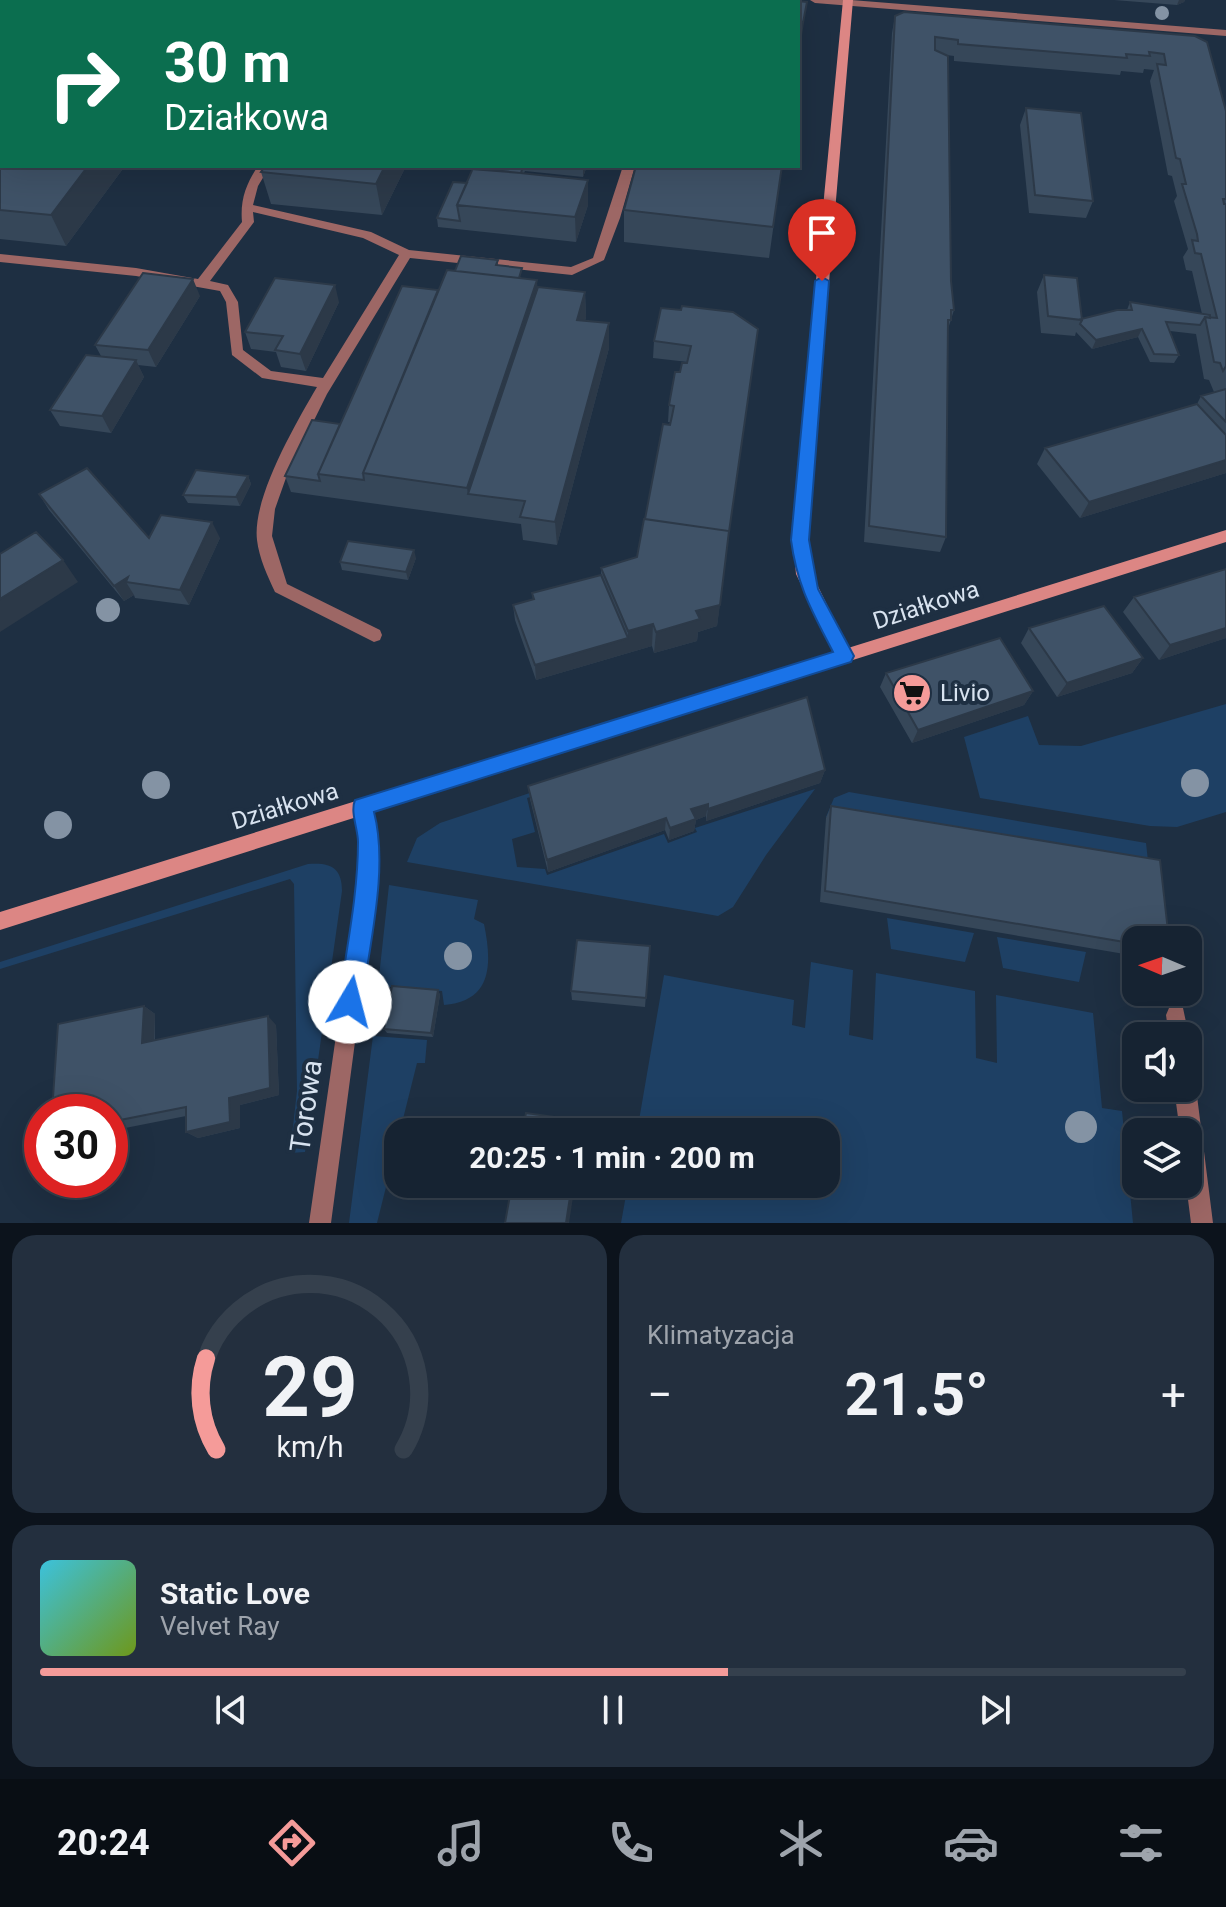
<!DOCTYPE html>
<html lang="pl">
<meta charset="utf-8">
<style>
body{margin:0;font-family:Roboto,sans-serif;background:#232f3e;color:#f1f3f6;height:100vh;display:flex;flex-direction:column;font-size:30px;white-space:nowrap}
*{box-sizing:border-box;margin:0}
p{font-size:26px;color:#9ea4ac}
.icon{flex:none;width:44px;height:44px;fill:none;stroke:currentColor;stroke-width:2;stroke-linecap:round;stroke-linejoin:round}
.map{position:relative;height:1223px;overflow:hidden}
.panel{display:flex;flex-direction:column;gap:12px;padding:12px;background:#0c131c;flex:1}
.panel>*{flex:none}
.banner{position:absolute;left:0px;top:0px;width:800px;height:168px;box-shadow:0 8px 32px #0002,0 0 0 2px #35404d;background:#0b6e4f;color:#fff;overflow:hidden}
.needle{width:52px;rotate:272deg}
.fabs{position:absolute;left:1122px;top:926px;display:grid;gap:16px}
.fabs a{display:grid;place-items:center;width:80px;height:80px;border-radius:16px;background:#162332;box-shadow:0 8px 32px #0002,0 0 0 2px #35404d;font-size:40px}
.speed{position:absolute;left:24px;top:1094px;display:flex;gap:16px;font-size:40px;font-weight:700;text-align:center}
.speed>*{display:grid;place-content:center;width:104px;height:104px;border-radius:50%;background:#162332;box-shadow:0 8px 32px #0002,0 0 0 2px #35404d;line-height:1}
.speed .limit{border:12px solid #d22;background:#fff;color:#111}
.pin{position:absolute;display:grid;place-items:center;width:68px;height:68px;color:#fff;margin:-82px -34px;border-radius:50% 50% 50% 0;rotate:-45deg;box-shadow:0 0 8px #0007}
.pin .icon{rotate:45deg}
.me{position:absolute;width:88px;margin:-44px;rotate:8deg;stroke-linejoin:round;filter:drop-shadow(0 0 6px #0008)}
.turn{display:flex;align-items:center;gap:28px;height:168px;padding:0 32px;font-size:36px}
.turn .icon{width:104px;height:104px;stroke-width:2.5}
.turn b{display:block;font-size:56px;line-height:68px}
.big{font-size:60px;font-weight:700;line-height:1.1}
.panel .widget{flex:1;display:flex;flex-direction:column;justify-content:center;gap:12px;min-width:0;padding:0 28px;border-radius:24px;background:#232f3e}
.panel .dial{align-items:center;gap:0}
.dial svg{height:208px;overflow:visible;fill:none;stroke:#35404d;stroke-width:7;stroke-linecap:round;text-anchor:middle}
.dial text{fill:#f1f3f6;stroke:none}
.song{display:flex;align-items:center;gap:24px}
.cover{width:96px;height:96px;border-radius:12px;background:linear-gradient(135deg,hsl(190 70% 55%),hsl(80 70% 35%))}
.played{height:8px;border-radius:4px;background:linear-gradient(90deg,#f59b99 60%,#35404d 60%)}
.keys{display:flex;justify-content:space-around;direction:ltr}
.heat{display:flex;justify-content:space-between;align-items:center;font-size:44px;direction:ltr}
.panel .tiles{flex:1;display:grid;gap:12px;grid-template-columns:1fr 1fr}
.widget:last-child{grid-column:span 2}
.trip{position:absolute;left:384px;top:1118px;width:456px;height:80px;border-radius:24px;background:#162332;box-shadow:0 8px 32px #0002,0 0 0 2px #35404d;font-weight:700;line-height:80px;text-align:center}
.tabs{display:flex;height:128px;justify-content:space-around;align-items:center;background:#090e14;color:#9ea4ac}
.tabs .icon{width:56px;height:56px}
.tabs .selected{color:#f59b99}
.tabs b{font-size:36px;color:#f1f3f6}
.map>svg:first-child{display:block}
.green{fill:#1e4064}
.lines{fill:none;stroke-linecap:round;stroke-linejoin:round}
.lane{fill:#9d6765;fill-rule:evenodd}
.street{fill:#9d6765;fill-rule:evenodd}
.secondary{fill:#dc8684;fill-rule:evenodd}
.tree{fill:#8493a4}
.wall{fill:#364759}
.shaded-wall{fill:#2c3948}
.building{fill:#3f5267;stroke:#2c3948;stroke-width:2}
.route{fill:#1a73e8;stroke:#114b97;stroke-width:2}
.labels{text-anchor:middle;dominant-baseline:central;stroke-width:8;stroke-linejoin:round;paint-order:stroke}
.street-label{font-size:24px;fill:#d8e3f0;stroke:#1e2f42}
.poi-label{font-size:24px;fill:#d8e3f0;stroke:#1e2f42;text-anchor:start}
.near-street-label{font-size:28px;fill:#d8e3f0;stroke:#1e2f42}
</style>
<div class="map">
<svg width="1226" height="1223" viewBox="0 0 1226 1223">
<rect width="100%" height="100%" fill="#1e2f42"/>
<path class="green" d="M1226 704V812L1177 827 1150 826 980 798 964 737 1028 716 1039 745 1081 746Z
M596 771 599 776 527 798 535 832 512 839 517 867 545 869 547 875 664 834 668 843 697 832 695 828 815 789 766 855 733 907 718 916 407 862 417 838 440 823Z
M849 792 1146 843 1149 870 826 817 834 798Z
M308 864C331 862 342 868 342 891L305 1152 290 1153 297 1091 294 884 290 879 0 969V962Z
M389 885 478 900 474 919 484 924C492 963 493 1001 444 1005L442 991 378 986Z
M887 918 974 933 965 962 891 949Z
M997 937 1086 952 1079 982 1003 968Z
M811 962 853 970 849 1035 873 1040 876 973 975 991 976 1058 997 1063 996 995 1093 1013 1102 1108 1122 1111 1133 1223H621L628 1184H826V1132H637L664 975 794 1000 792 1025 805 1028Z
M373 1036 427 1040 425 1063H417L377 1223H349Z"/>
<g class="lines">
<path class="lane" d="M624 0H634L623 2Z
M258 166H270L258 186 253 205 371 232 409 250 571 267 593 258 623 166H635L620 218 604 260 572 275 410 258 327 394 287 475 275 509 272 536 287 584 380 630 382 635 380 640 374 642 275 592C268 577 259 558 257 540 252 498 296 423 317 387L262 378 232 355 226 302 220 291 136 276 0 262V254L136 268 198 279 242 222C240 200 246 184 258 166ZM253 212 363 238 399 255 323 378 271 371 243 350 238 302 228 285 210 281 254 222Z"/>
<path class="street" d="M810 0H851L1226 30V36L815 3Z
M362 799 368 801C379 825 378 850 377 876L331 1223H309L359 876 360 838 353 807 356 801Z
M1176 1005 1183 1008 1189 1036 1188 1039V1036H1169L1166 1015 1169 1008Z
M1188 1079 1192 1081 1196 1088 1213 1223H1191L1186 1184 1188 1132H1180L1174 1088H1188Z"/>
<path class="secondary" d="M843 0H853L808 529 812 574 848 648 1226 530V542L0 930V912L834 652 796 574 792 529Z"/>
</g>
<g class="tree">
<circle cx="1162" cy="13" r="7"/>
<circle cx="108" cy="610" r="12"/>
<circle cx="1195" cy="783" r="14"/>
<circle cx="156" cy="785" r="14"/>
<circle cx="58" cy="825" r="14"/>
<circle cx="458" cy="956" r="14"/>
<circle cx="1081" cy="1127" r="16"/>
</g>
<path class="wall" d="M0 0H129L127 2H2L125 166 66 246 0 239Z
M310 0H398L396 2H310Z
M1114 0H1185L1184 2 1177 5Z
M895 16 1195 36 1226 111V473L1080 518 1037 464 1045 448 1197 404 1201 396 1214 392 1209 380 1204 379 1196 334 1170 331 1179 355 1174 363 1150 362 1138 337 1092 349 1076 332 1075 336 1041 333 1037 292 1044 275 1082 319 1127 310 1130 302 1202 314 1192 271 1186 270 1183 257 1188 249 1174 201 1177 196 1172 176 1168 175 1150 81 1154 70 1144 69 1143 73 1121 71 1120 75 954 61V56L946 55 951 281 954 310 948 329 946 537 940 552 864 542 892 33Z
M1026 108 1093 201 1086 218 1029 213 1020 125Z
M265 166H406L382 215 271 204 261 172Z
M473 166H587L583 177 525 171 524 173 588 180V205L576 242 438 227 437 218 467 183 472 171Z
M782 166 769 258 624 242V210Z
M498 260V265L538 287 585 292 586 317 585 321 609 323V348L557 545 523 540 521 524 291 492 285 476 340 424 438 290 455 271Z
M200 296 156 367 138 365 144 377 111 433 60 426 50 410 101 356 95 345Z
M339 302 306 371 281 367 276 352 251 349 245 332Z
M681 310 733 312 728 536 717 626 698 632 697 641 654 653 652 646 536 680 515 620 513 605 533 600 532 593 601 575V568L637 557 645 519 670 422H668L669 405 680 372 688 362 653 358 654 341Z
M248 476 251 484 240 506 188 503 183 495Z
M39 494 149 538H220L189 605 135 598 134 595 124 601 49 510Z
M416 558 408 580 342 570 340 562Z
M1226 569V638L1159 660 1123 612 1134 597Z
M1029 628 1143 658 1132 673 1057 697 1021 643Z
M886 673 1033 691 1024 705 912 743 880 687Z
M825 770 820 783 706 821V816L696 820 694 831 669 840 665 830 548 872 530 799 528 786Z
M831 806 1136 940V956L820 902 826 818Z
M650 946 645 1007 572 1000 571 991Z
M438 990 440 995 433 1037 387 1033 384 1029Z
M144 1006 155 1014V1041L276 1025 279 1095 240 1105V1128L198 1138 186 1132V1116L110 1131V1112Z"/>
<path class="shaded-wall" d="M99 0H129L127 2H97Z
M1179 0H1185L1184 2 1177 5Z
M88 166H125L66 246 51 215Z
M385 166H406L382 215 376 184Z
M583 166H587L583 177Z
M588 180V205L576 242 575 217Z
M193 279 200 296 156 367 148 350Z
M537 280 539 311 468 494 467 488Z
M335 285 339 302 306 371 300 354Z
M585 292 586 317 578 345 577 320Z
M609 323V348L557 545 555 522Z
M1142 329 1138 337 1092 349 1096 340Z
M136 360 144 377 111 433 102 416Z
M1226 460V473L1080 518 1089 502Z
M248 476 251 484 240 506 236 497Z
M212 522 220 538 189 605 180 590Z
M414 550 416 558 408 580 406 572Z
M63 560 78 582 0 632V599Z
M128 577 126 582 134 595 124 601 114 586Z
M720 605 717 626 698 632 697 641 654 653 656 632 696 611Z
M653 624 652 646 536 680 535 665 628 638V631Z
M1226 628V638L1159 660 1170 645Z
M1143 658 1132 673 1057 697 1067 683Z
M1033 691 1024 705 912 743 918 730Z
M825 770 820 783 706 821 708 809Z
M708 804 706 816 696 820 694 831 669 840 670 828 691 809Z
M666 818 665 830 548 872 547 860Z
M438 990 440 995 433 1037 431 1033Z
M144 1006 155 1014 154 1051 142 1043Z
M268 1016 276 1025 279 1095 240 1105V1128L198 1138 186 1132 229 1098Z
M572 1184H575L569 1223H566Z"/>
<path class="building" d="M0 0H29L27 2H2V166H88L51 215 0 210Z
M39 0H99L97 2H37Z
M545 0H608L607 2H544Z
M694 0H787L807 2 802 28 803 22 798 21V2H694Z
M904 12 1195 36 1207 42 1226 111V199H1223L1224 204H1226V366L1223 371 1220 363 1214 362 1205 317 1217 318 1201 254 1195 253 1192 240 1198 241 1197 234 1182 184H1186L1180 159 1176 158 1157 64 1166 65 1164 54 1149 52 1150 56 1126 54 1127 58 958 44V40L935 37V50L948 56 951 281 954 310H951V320H948L946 537 869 526 895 16Z
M798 21 803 22 798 55Z
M1026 108 1081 113 1093 201 1035 195Z
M265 166H385L376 184 261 172Z
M473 166H523L521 173 472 169Z
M636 166H782L773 227 624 210Z
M473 168 588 180 575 217 457 205Z
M453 182 467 183 457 205 460 221 437 218Z
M461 256 498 260 496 265 522 268 519 278 455 271Z
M447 270 537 280 467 488 363 473Z
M143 273 193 279 148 350 95 345Z
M1044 275 1077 278 1082 320 1048 316Z
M275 278 335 285 300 354 275 350 283 336 245 332Z
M402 286 438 290 363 473 364 480 318 474Z
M538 287 585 292 577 320 609 323 555 522 520 517 525 501 468 494Z
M1130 302 1210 315V318L1205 317 1200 325 1166 322 1179 355 1154 354 1142 329 1096 340 1080 324 1082 320 1081 319 1117 310H1132Z
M682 306 733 312 758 329 729 532V531L645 519 663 424 670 425 672 416 674 406 669 405 675 372H680L682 363H687L691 346 654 341 661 308 681 310Z
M86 355 136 360 102 416 50 410Z
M1226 389V422L1201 396Z
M1197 404 1226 435V460L1089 502 1045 448Z
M312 420 340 424 318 474 320 481 285 476Z
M87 468 149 538 161 515 212 522 180 590 126 582 128 577 114 586 39 494Z
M196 470 248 476 236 497 183 495Z
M644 519 729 531 720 605 696 611 700 619 656 632 653 624 628 631 601 568 637 557Z
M36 532 63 560 0 599V554Z
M348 541 414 550 406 572 340 562Z
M1226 569V628L1170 645 1134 597Z
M601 575 628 638 535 665 513 605 534 599 532 593Z
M1104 606 1143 658 1067 683 1029 628Z
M1000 638 1033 691 918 730 886 673Z
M807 697 825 770 708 809V804L691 809 696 819 670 828 666 818 547 860 528 786Z
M831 806 1160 860 1169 940H1136V944L825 891Z
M577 940 650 946 646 998 571 991Z
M392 986 438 990 431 1033 384 1029Z
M144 1006 142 1043 268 1016 270 1088 229 1098 230 1122 186 1132V1107L110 1122V1112H52L58 1024Z
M526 1113 583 1121 581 1132H522Z
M512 1184H572L566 1223H505Z"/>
<path class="route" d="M822 277 829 281 809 540 818 589 854 656 851 662 374 812C389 869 369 945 362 1002L358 1010 350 1014 342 1010 339 1002C346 950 358 895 358 842 358 829 350 812 355 800L833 652C812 611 797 586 791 540L815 281Z"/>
<defs>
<symbol id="supermarket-disc" viewBox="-11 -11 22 22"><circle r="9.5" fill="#f59b99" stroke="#1e2f42"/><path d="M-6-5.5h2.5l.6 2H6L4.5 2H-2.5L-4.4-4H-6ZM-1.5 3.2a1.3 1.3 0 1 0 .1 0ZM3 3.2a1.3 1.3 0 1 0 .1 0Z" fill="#111"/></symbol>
</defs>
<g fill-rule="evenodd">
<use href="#supermarket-disc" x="890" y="671" width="44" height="44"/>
</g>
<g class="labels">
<g class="street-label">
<text transform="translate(926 605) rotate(-18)">Działkowa</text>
<text transform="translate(285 806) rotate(-17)">Działkowa</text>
</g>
<g class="poi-label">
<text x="940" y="693">Livio</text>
</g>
<g class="near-street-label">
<text transform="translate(306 1106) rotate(-82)">Torowa</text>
</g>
</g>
</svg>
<div class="fabs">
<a><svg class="needle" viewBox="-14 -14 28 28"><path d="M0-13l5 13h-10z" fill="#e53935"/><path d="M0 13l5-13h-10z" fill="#9ea4ac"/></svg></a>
<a><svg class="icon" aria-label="sound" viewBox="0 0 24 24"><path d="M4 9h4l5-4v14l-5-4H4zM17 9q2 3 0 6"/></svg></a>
<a><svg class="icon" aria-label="layers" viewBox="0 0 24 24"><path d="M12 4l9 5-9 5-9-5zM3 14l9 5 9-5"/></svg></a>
</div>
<div class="speed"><div class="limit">30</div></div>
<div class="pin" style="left:822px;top:281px;background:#d93025"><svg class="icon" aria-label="arrive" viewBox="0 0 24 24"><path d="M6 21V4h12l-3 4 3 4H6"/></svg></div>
<svg class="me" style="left:350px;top:1002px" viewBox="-20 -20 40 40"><circle r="19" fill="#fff"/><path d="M0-13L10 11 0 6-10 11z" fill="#1a73e8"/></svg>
<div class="trip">20:25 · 1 min · 200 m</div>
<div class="banner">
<div class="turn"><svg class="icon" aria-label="right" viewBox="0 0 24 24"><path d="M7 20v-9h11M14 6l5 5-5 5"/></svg><div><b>30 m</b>Działkowa</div></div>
</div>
</div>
<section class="panel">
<div class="tiles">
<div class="widget dial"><svg viewBox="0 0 100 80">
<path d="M14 69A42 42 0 1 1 86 69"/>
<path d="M14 69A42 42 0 0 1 10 34" stroke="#f59b99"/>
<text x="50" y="56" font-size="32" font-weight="700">29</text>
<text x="50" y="72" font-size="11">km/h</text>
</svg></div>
<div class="widget"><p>Klimatyzacja</p>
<div class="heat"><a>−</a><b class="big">21.5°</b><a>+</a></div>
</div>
<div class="widget">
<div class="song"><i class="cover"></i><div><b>Static Love</b><p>Velvet Ray</p></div></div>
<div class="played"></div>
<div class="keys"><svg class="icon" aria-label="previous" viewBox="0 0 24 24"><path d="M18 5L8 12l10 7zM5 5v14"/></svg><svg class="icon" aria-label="pause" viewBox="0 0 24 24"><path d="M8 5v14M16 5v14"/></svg><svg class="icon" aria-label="next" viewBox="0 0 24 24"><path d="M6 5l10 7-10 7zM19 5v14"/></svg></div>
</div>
</div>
</section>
<nav class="tabs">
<b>20:24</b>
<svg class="icon selected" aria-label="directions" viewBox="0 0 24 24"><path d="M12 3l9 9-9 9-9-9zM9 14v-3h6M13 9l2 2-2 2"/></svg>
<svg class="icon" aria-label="music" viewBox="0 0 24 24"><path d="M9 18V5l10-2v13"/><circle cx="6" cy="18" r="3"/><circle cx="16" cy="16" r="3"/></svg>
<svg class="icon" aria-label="phone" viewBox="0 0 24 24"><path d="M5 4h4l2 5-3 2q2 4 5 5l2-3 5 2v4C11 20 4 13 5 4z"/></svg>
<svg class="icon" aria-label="climate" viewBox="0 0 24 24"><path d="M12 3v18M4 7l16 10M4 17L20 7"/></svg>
<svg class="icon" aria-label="car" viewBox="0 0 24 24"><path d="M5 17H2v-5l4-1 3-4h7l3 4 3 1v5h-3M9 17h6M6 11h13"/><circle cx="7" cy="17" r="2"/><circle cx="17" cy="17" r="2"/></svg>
<svg class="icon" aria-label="filters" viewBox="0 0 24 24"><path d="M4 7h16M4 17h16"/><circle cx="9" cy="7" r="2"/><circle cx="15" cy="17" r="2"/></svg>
</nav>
